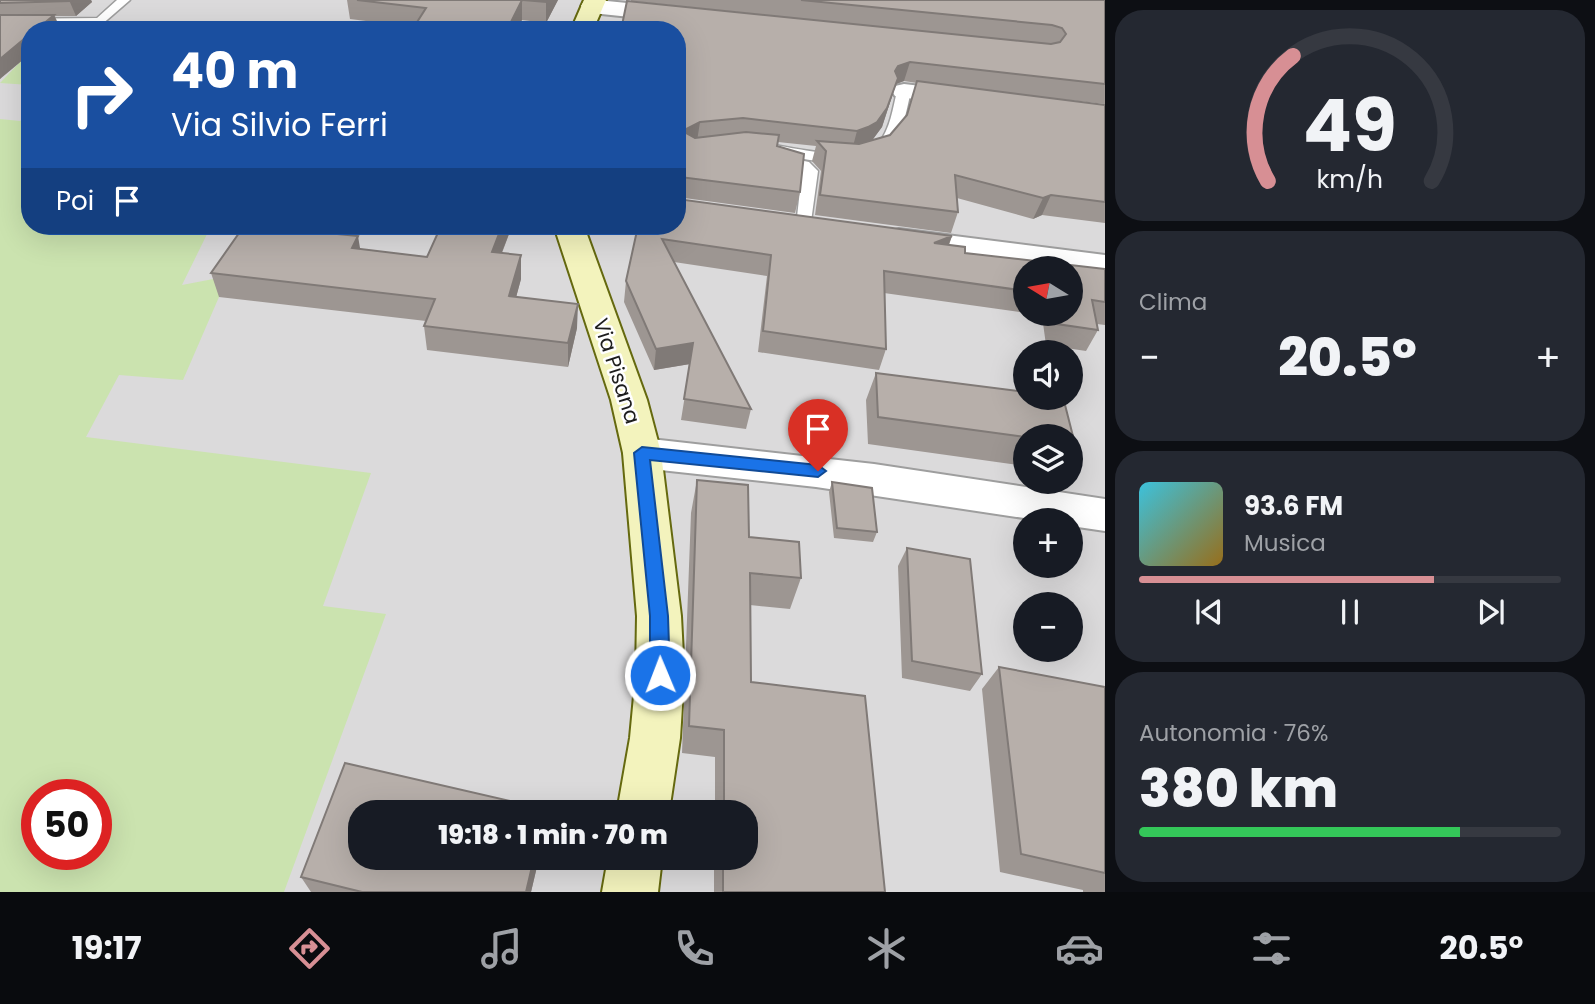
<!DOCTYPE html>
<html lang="it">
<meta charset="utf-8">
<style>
body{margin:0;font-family:Poppins,sans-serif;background:#242831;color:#f1f3f6;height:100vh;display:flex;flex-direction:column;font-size:26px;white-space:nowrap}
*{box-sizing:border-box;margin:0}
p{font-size:23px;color:#9ea1a6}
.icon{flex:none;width:38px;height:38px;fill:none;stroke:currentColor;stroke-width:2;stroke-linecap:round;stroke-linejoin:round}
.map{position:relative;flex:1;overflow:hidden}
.side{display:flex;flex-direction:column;gap:10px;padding:10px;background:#0d0f14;width:490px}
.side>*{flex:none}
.hud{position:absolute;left:21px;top:21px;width:665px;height:214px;border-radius:28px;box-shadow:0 7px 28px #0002;background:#1a4fa0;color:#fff;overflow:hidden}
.needle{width:46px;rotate:281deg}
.buttons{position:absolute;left:1013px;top:256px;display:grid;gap:14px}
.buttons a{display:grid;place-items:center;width:70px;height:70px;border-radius:50%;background:#171b24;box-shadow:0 7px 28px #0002;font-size:35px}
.speed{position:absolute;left:21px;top:779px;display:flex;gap:14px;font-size:35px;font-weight:700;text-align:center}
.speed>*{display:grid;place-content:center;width:91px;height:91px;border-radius:50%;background:#171b24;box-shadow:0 7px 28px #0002;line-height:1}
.speed .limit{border:10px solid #d22;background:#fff;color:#111}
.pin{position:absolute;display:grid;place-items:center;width:60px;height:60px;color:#fff;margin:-72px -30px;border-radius:50% 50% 50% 0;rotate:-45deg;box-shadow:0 0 7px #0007}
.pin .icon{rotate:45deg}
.me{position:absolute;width:77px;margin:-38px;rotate:359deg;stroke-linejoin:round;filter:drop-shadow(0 0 5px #0008)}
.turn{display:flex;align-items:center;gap:24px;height:147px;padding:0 35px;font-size:32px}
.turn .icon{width:91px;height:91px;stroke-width:2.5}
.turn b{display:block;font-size:49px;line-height:60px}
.then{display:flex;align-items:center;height:66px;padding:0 35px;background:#0003;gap:14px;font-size:26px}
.big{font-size:52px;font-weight:800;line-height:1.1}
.side .tile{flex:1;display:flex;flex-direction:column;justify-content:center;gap:10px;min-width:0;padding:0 24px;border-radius:28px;background:#242831}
.side .dial{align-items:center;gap:0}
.dial svg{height:182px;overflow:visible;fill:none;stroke:#363941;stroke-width:7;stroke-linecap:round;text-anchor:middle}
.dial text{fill:#f1f3f6;stroke:none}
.song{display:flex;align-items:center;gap:21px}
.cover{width:84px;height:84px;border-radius:10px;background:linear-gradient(135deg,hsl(190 70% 55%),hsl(40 70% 35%))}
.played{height:7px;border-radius:4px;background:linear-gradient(90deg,#d78f94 70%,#363941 70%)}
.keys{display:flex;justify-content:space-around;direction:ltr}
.heat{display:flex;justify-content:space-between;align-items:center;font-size:38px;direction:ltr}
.charge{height:10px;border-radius:5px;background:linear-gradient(90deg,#34c759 76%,#363941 0)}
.trip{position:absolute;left:348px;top:800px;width:410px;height:70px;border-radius:28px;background:#171b24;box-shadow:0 7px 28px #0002;font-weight:800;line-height:70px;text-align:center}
.tabs{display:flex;height:112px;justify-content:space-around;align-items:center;background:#090b0e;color:#9ea1a6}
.tabs .icon{width:49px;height:49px}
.tabs .selected{color:#d78f94}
.tabs b{font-size:32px;color:#f1f3f6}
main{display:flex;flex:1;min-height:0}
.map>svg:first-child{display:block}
.residential{fill:#dbdadb;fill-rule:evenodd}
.grass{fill:#cbe3af;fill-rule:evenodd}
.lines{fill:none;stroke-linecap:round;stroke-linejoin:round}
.lane-casing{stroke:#9e9e9e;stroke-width:3}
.street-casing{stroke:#9e9e9e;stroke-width:4}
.secondary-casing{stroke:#65690f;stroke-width:4}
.lane{fill:#fff;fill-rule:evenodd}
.street{fill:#fff;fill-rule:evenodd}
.secondary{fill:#f3f3bd;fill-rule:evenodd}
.wall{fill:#9d9692;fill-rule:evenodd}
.shaded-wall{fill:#807a77}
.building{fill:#b7afaa;stroke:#807a77;stroke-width:2}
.route{fill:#1a73e8;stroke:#114b97;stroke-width:2}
.labels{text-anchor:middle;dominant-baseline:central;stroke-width:5;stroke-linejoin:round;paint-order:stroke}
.street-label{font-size:21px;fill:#1d1d1d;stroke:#fff}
</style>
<main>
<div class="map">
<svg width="1105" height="892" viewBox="0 0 1105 892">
<rect width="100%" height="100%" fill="#eeeae4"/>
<path class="residential" d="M0 0H1105V892H0ZM30 30H677V226H30ZM1026 268H1071V313H1026ZM1026 352H1071V397H1026ZM1026 436H1071V481H1026ZM1026 520H1071V565H1026ZM1026 604H1071V649H1026ZM37 794H96V854H37ZM360 812H746V858H360Z"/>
<path class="grass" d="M22 60 30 61V85L0 83Z
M30 112V226H211L182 285 234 275 219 297 183 380 119 375 86 437 371 473 323 606 386 614 284 892H0V119L20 121ZM37 794H96V854H37Z"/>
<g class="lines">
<defs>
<path id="lane" d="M117 0H130L100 26 0 27V19L97 18Z
M904 87 911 91C906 112 903 135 888 151 865 175 796 157 767 152L760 148 767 144C793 147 860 165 879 143 890 129 893 108 897 91Z
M780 156 809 162 818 171 810 229H798L796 226 802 172 775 164V158Z"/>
<path id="street" d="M597 0 677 8 688 15 677 22 592 13 581 6 584 1Z
M904 84 964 91 973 94 977 99 973 104 964 107 895 96 892 91 895 86Z
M899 229 1105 255V275L888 244 884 238 888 232Z
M642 438 874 464 1105 499V531L1071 526V520H1037L816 487 642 468 628 463 623 453 628 443Z"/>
<path id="secondary" d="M584 0H606L593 30H571Z
M554 226H584L647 400 661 453 681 616 684 675 680 738 669 812H617L630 738 636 675 637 616 623 453 611 400Z
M608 858H662L658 892H602Z"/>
</defs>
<use href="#lane" class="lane-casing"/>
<use href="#street" class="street-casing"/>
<use href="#secondary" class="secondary-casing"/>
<use href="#lane" class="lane"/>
<use href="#street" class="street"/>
<use href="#secondary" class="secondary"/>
</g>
<path class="wall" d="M0 0H91L92 2 76 16H55L60 29 59 30H30L0 79Z
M347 0H558L546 23 522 20 414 27 350 19Z
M631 0H1105V104L1050 98 1105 105V223L1042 215 1033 219 957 198 958 212 951 233 815 215 821 171 812 161 816 146 778 142 777 146 800 192 795 213 677 197V199L952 236 949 245 965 253 1105 269V325L1097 324 1098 330 1086 351 1046 345 1042 316 1026 313H1071L1026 268V313L884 293 886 349 879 370 758 352 767 276 674 262 751 409 746 429 681 420 690 364 654 370 624 302 626 281 638 226H677V30L960 35 631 1ZM904 81 917 83 907 115 890 135 872 140 882 127 896 84Z
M441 226H512L502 253 521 279 516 297 577 328 568 367 427 350 424 326 426 321 219 297 211 273 352 235 360 249 427 257Z
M876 373 1026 392V397H1063L1075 444 1071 450V436H1026V466L868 444 866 400Z
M697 480 749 537 801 578 790 609 750 605 751 682 885 892H714V858H746V812H715V757L682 753 691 513Z
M832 482 877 532 873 542 834 538 829 492Z
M907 548 982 674 970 691 902 678 898 566Z
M999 667 1105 687V892H1083V890L1000 872 982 689Z
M345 763 545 809V812H360V858H539L531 892H311L301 877Z"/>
<path class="shaded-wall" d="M69 0H91L92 2 76 16Z
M522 0V20L518 30H507Z
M547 0H558L546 23V2Z
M54 15 60 29 59 30H36Z
M30 34V54L0 79V59Z
M910 62 904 81 896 84 882 127 871 142 852 150 857 131 898 66Z
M700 122 697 141 684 149 686 129Z
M680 177 677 197V179Z
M1051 195 1042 215 1033 219 1043 198Z
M340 226H356L341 257 336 234Z
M502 226H512L493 275 492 252Z
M358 236 362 260 352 248Z
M952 236 944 256 934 243Z
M521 255V279L510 320 509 296Z
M578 304 577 328 568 367V343Z
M693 343 690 364 654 370 656 349Z
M534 858H539L531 892H526Z"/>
<path class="building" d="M0 0H72L71 1 0 3Z
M357 0H522L507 30H412L426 8Z
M523 0H547L546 2Z
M801 0H1105V84L910 62 898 66 895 71 898 78 887 108 877 122 868 127 857 131 743 118 700 122 686 129V133L695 138 746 132 779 135 777 146 804 154 800 192 680 177 677 179V30H621L627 1 1051 44 1060 42 1066 34 1062 28 1052 25Z
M0 15H54L36 30H30V34L0 59Z
M917 81 1105 105V202L1051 195 1043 198 955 175 958 212 820 195 826 151 817 141 859 144 890 135 907 115Z
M677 195V199L952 236 934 243 965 247V253L1105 269V302L1092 300 1098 330 1057 324 1056 313H1071V268H1026V291L884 271 886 349 763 331 771 255 662 239 751 409 684 399 693 343 656 349 626 281 638 226H677Z
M244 226H340L336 234 358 236 352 248 427 257 441 226H502L492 252 521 255 509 296 578 304 568 343 424 326 435 299 211 273Z
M876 373 1026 392V397H1063L1075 444 1071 443V436H1026V437L878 417Z
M697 480 748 485 749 537 799 542 801 578 750 573 751 682 865 696 885 892H723V858H746V812H724V730L689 726Z
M832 482 872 488 877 532 837 528Z
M907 548 970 559 982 674 912 661Z
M999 667 1105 687V873L1021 854Z
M345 763 545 809V812H360V858H534L526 892H362L301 877Z"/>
<path class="route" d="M642 447 818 465 826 471 818 477 650 460 668 616 670 675 667 682 660 684 653 682 650 675V616L634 453Z"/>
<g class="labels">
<g class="street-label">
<text transform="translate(617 371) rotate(72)">Via Pisana</text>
</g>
</g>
</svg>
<div class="buttons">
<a><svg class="needle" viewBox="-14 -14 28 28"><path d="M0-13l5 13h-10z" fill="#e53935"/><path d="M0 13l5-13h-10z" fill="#9ea1a6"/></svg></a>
<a><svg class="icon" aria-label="sound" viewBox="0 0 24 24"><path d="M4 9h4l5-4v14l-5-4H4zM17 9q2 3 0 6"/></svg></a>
<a><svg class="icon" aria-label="layers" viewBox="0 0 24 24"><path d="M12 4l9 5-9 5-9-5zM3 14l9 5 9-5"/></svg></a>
<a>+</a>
<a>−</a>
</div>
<div class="speed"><div class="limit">50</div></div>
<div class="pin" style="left:818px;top:471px;background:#d93025"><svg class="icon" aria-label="arrive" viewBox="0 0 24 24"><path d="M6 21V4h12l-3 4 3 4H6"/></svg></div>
<svg class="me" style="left:660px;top:675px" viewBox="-20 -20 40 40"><circle r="17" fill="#1a73e8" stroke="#fff" stroke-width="3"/><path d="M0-11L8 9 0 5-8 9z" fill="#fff"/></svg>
<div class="trip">19:18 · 1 min · 70 m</div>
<div class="hud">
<div class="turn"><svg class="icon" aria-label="right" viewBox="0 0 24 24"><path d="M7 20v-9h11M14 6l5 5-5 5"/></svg><div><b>40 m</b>Via Silvio Ferri</div></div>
<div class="then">Poi<svg class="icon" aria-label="arrive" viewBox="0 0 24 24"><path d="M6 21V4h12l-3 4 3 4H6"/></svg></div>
</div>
</div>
<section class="side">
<div class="tile dial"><svg viewBox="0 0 100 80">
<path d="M14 69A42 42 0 1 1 86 69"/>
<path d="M14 69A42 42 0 0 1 25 14" stroke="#d78f94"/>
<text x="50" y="56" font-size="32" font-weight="700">49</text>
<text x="50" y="72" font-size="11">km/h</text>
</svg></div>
<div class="tile"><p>Clima</p>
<div class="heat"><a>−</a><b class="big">20.5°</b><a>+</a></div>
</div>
<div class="tile">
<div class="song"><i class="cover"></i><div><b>93.6 FM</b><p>Musica</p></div></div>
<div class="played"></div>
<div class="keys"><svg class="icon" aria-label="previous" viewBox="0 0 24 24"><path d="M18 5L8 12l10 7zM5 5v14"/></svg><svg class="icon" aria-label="pause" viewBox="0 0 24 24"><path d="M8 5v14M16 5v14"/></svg><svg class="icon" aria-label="next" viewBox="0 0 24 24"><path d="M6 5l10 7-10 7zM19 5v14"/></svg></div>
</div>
<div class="tile"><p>Autonomia · 76%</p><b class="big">380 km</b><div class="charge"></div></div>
</section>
</main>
<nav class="tabs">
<b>19:17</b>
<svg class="icon selected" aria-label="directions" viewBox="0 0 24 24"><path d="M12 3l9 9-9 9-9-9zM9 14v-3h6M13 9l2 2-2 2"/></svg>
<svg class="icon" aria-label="music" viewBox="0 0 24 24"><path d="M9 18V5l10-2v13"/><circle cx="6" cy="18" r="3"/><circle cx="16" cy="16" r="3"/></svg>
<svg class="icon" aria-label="phone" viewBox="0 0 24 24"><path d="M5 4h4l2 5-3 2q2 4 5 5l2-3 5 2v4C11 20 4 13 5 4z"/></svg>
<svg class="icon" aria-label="climate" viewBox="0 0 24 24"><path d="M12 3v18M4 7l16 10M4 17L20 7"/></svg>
<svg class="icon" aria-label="car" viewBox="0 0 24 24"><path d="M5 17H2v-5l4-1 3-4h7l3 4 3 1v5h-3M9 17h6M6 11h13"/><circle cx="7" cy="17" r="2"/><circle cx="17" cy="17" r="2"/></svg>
<svg class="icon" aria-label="filters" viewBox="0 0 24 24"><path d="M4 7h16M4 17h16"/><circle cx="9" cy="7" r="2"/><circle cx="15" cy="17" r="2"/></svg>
<b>20.5°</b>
</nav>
